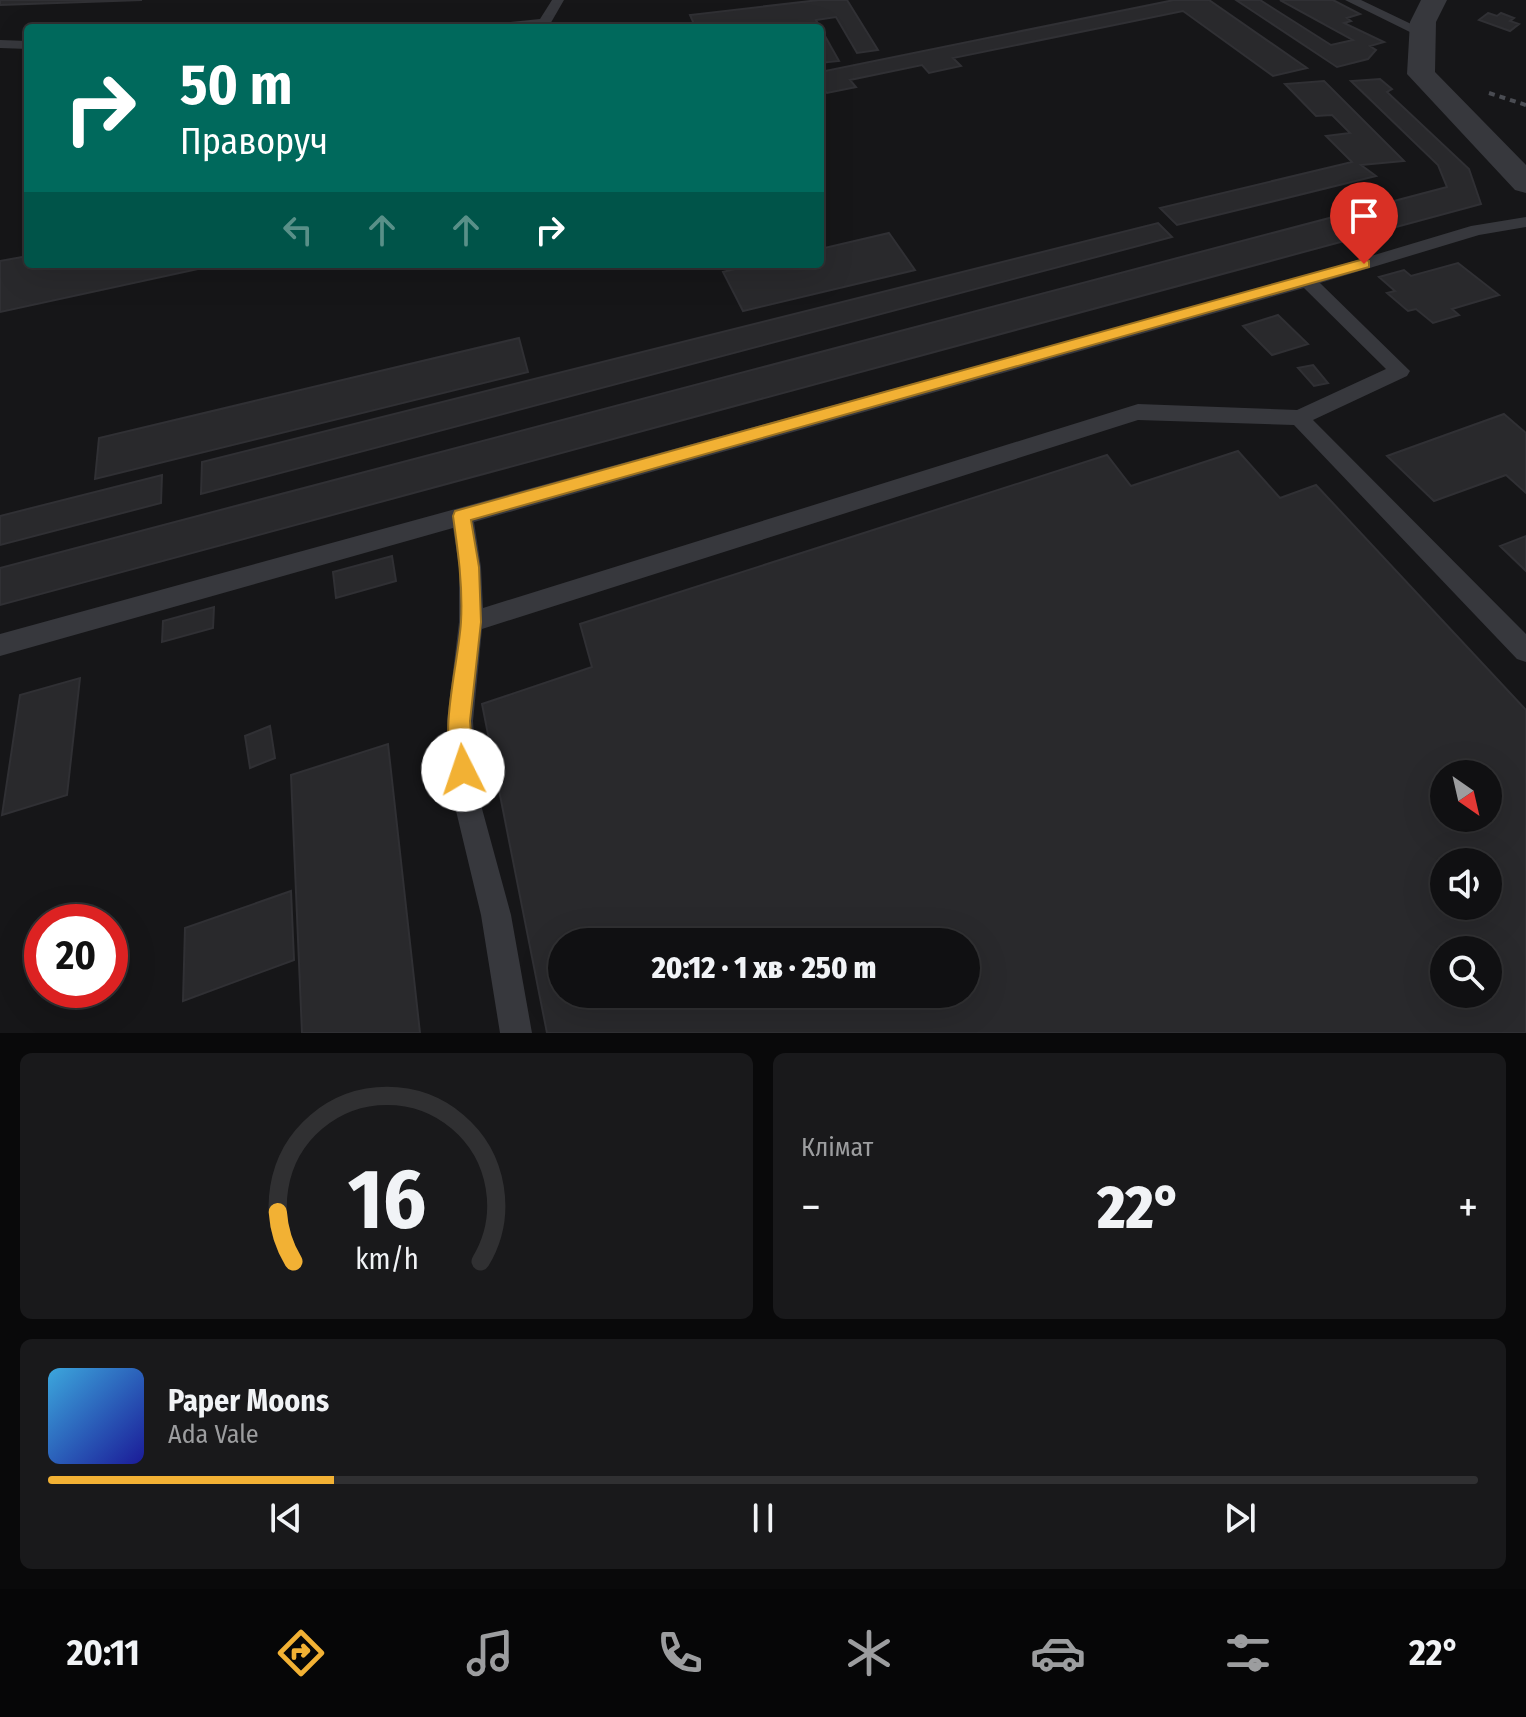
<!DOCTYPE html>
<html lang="uk">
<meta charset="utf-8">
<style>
body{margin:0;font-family:"Fira Sans Condensed",sans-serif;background:#19191b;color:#f1f3f6;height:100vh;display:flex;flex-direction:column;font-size:30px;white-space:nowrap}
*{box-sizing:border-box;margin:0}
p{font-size:26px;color:#9c9d9f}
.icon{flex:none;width:44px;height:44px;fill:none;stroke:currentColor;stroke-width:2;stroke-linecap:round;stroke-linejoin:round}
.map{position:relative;height:1033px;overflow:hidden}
.drawer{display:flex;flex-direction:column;gap:20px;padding:20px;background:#09090a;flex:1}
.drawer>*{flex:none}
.top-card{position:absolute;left:24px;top:24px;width:800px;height:244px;border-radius:8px;box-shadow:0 8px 32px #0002,0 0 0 2px #303032;background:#00695c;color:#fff;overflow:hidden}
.needle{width:52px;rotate:146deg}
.buttons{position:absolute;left:1430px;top:760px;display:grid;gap:16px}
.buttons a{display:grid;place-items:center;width:72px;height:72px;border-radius:50%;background:#101012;box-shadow:0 8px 32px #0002,0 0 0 2px #303032;font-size:40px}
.speed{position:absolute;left:24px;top:904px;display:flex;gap:16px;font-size:40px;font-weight:700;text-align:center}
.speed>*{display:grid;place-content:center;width:104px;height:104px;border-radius:50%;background:#101012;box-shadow:0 8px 32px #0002,0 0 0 2px #303032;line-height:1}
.speed .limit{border:12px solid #d22;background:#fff;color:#111}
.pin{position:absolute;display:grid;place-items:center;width:68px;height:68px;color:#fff;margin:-82px -34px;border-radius:50% 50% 50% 0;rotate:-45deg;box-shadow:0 0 8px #0007}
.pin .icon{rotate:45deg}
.me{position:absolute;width:88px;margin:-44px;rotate:356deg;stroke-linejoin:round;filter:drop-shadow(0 0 6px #0008)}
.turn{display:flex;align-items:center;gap:28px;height:168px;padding:0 24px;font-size:36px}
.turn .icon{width:104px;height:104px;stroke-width:2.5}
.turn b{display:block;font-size:56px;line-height:68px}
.lanes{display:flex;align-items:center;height:76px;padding:0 24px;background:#0003;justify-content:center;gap:40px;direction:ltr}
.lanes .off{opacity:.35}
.big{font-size:60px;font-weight:800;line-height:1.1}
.drawer .tile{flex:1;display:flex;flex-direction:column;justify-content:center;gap:12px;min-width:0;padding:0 28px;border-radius:12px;background:#19191b}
.drawer .dial{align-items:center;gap:0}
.dial svg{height:208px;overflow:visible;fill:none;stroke:#303032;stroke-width:7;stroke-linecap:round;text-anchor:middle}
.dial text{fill:#f1f3f6;stroke:none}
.song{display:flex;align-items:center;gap:24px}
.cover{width:96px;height:96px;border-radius:12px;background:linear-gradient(135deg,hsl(200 70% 55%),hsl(240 70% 35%))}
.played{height:8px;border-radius:4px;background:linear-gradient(90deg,#f2b134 20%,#303032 20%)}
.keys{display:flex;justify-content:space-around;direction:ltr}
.heat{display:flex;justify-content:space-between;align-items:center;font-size:44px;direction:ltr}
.drawer .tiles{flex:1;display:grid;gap:20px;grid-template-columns:1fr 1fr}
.tile:last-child{grid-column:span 2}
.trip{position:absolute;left:548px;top:928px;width:432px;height:80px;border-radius:40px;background:#101012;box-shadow:0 8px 32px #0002,0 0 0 2px #303032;font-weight:800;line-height:80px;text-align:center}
.tab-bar{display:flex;height:128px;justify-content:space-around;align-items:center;background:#060607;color:#9c9d9f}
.tab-bar .icon{width:56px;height:56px}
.tab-bar .selected{color:#f2b134}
.tab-bar b{font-size:36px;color:#f1f3f6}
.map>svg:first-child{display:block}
.building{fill:#29292c;stroke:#303034;stroke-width:2;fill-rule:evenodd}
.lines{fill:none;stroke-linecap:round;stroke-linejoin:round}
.lane{fill:#37383d;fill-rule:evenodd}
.street{fill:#37383d;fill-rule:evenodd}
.rail{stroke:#4a4c52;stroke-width:4;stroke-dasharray:6 5;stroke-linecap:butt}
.route{fill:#f2b134;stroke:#9d7322;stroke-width:2}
</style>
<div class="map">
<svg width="1526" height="1033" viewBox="0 0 1526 1033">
<rect width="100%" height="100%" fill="#161618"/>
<path class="building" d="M0 0H142L0 5Z
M819 0H847L878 50 857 53 836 17 816 20 839 61 820 63V28L666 27 694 24 690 15Z
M1174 0H1209L1307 68 1273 76 1183 11 953 58 961 66 929 73 922 65 850 80 856 87 827 93 820 84V72Z
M1236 0H1260L1331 45 1353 40 1280 0H1333L1360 14 1347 18 1351 21 1344 23 1384 42 1370 46 1376 50 1368 59 1337 67Z
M1488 13 1497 16 1501 13 1514 18 1510 21 1519 24 1510 31 1479 20Z
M1380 79 1392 89 1387 92 1469 169 1481 204 0 605V568L1447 187 1438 165 1351 81Z
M1324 81 1404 161 1361 165 1376 176 1177 225 1160 208 1352 162 1326 136 1350 133 1332 115 1316 116 1285 84Z
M1158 223 1172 237 201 494 202 462Z
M889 233 915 270 743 311 723 272 755 264H820V249Z
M28 256V264H221L0 312V261Z
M1458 263 1499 295 1452 309 1459 315 1433 323 1416 309 1408 311 1387 293 1395 291 1379 277 1404 270 1411 276Z
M1278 315 1308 344 1272 355 1243 326Z
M519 338 528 372 95 479 99 438Z
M1313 365 1328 383 1314 386 1298 368Z
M1504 414 1526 433V493L1506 475 1434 501 1387 456Z
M1238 451 1280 498 1316 485 1526 710V1033H547L482 704 592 667 580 624 1107 455 1131 486ZM1444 774H1488V818H1444ZM1444 862H1488V906H1444ZM562 942H966V994H562ZM1444 950H1488V994H1444Z
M162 475 161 503 0 545V516Z
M1526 536V571L1500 546Z
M392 556 396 581 336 598 333 572Z
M214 607 213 628 162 642 163 621Z
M80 678 67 795 2 815 20 695Z
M270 726 275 758 250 768 245 736Z
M388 744 420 1033H302L291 775Z
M291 891 294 960 183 1001 185 928Z"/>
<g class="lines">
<path class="lane" d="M552 0H564L549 26 484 28 491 24 540 19Z
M1345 0H1361L1430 33 1418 36Z
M0 40 28 41V49L0 48Z
M1526 217V227L1479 235 1320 283 1410 371 1407 376 1313 420 1526 634V662L1517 659 1294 425 1138 420 482 629 473 721 478 794 511 915 532 1033H500L481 915 452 794 447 721 459 622V567L453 528 0 656V634L1301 277 1471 226ZM1304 288 1386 369 1297 410 1138 404 483 608 481 567 474 522Z"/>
<path class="street" d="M1421 0H1447L1436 22 1435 72 1526 165V193L1515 190 1407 74 1410 22Z"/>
<path class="rail" d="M1489 93 1526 105"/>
</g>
<path class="route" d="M1364 259 1369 261V267L471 520 479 567 481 622 470 721 474 770 471 777 463 781 456 777C437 734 458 668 461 622 463 586 458 551 453 516L455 511Z"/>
</svg>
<div class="buttons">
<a><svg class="needle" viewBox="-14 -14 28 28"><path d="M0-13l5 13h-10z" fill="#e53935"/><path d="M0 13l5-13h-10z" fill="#9c9d9f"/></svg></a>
<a><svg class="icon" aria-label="sound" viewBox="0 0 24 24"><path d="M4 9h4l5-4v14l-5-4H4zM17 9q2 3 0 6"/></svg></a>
<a><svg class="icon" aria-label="search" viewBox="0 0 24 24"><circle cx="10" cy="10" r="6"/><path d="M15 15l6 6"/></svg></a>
</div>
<div class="speed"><div class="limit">20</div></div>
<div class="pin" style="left:1364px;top:264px;background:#d93025"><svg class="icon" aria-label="arrive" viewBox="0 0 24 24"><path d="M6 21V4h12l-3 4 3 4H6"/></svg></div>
<svg class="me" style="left:463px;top:770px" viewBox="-20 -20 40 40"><circle r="19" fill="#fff"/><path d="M0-13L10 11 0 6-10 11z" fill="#f2b134"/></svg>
<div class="trip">20:12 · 1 хв · 250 m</div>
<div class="top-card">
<div class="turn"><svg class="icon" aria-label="right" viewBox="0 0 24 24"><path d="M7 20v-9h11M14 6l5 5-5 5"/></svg><div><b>50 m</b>Праворуч</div></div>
<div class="lanes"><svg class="icon off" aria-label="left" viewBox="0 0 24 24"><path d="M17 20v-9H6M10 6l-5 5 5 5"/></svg><svg class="icon off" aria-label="ahead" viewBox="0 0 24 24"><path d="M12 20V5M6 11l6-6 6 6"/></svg><svg class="icon off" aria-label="ahead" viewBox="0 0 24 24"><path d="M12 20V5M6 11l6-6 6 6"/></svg><svg class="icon" aria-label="right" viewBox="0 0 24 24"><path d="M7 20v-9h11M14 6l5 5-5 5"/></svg></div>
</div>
</div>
<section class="drawer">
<div class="tiles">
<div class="tile dial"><svg viewBox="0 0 100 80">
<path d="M14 69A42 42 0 1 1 86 69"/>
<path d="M14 69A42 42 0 0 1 8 50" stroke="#f2b134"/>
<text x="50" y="56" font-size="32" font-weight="700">16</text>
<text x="50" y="72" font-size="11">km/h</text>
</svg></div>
<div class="tile"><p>Клімат</p>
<div class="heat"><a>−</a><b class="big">22°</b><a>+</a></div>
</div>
<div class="tile">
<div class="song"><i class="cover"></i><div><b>Paper Moons</b><p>Ada Vale</p></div></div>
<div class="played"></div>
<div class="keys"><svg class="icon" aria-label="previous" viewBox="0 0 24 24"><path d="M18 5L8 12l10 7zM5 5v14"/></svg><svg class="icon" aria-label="pause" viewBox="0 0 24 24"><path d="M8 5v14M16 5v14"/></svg><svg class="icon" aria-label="next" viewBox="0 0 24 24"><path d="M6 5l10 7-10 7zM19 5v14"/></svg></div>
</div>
</div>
</section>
<nav class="tab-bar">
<b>20:11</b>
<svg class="icon selected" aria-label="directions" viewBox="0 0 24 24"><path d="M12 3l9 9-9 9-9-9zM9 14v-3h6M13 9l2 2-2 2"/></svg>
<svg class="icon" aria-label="music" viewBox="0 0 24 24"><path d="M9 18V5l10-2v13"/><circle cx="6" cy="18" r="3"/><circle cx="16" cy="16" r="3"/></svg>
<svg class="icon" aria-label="phone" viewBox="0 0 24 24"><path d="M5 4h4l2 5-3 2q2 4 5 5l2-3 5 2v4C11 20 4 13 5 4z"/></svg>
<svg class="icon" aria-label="climate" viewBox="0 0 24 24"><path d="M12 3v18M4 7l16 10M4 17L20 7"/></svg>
<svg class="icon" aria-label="car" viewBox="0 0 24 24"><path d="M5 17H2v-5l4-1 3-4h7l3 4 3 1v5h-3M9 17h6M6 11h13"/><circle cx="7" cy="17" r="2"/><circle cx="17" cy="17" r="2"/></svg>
<svg class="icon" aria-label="filters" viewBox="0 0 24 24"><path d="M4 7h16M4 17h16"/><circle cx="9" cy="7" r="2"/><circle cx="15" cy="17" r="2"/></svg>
<b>22°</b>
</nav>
